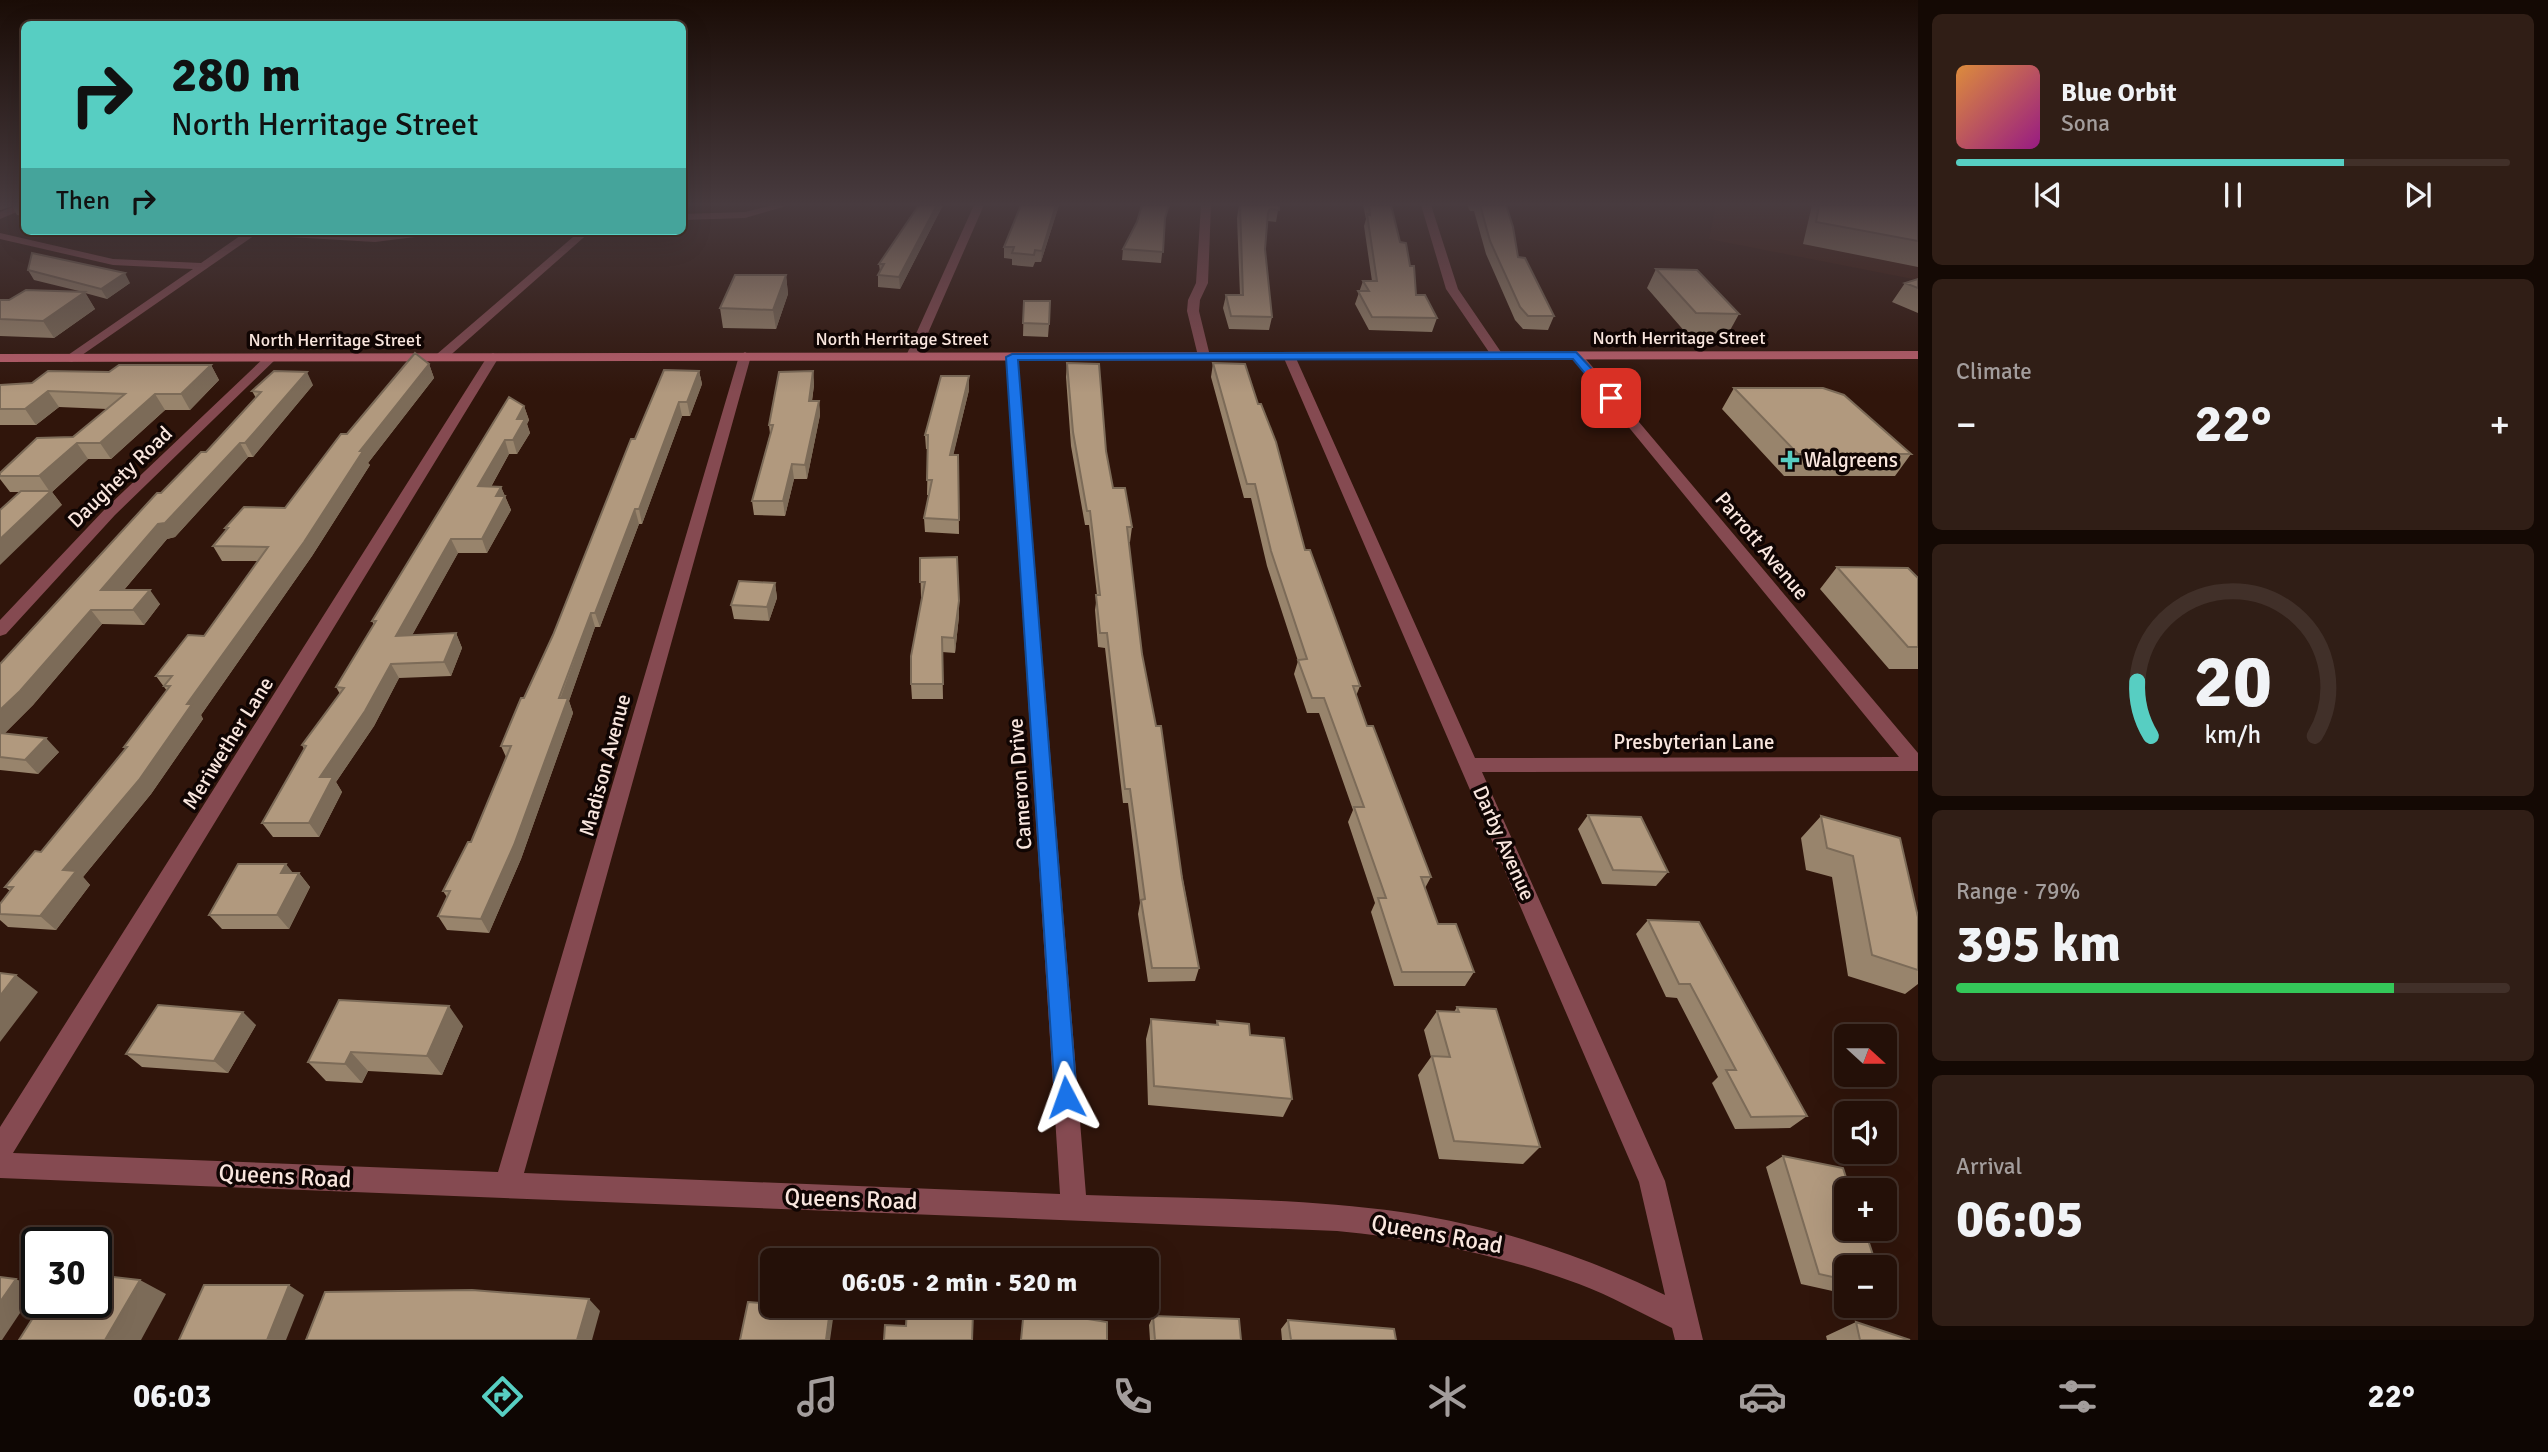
<!DOCTYPE html>
<meta charset="utf-8">
<style>
body{margin:0;font-family:Signika,sans-serif;background:#301e16;color:#f1f3f6;height:100vh;display:flex;flex-direction:column;font-size:26px;white-space:nowrap}
*{box-sizing:border-box;margin:0}
p{font-size:23px;color:#a39d9c}
.icon{flex:none;width:38px;height:38px;fill:none;stroke:currentColor;stroke-width:2;stroke-linecap:round;stroke-linejoin:round}
.map{position:relative;flex:1;overflow:hidden}
.details{display:flex;flex-direction:column;gap:14px;padding:14px;background:#140904;width:630px}
.details>*{flex:none}
.hud{position:absolute;left:21px;top:21px;width:665px;height:214px;border-radius:10px;box-shadow:0 7px 28px #0002,0 0 0 2px #413029;background:#57cec2;color:#111;overflow:hidden}
.needle{width:46px;rotate:111deg}
.tools{position:absolute;left:1834px;top:1024px;display:grid;gap:14px}
.tools a{display:grid;place-items:center;width:63px;height:63px;border-radius:10px;background:#241008;box-shadow:0 7px 28px #0002,0 0 0 2px #413029;font-size:35px}
.speed{position:absolute;left:21px;top:1227px;display:flex;gap:14px;font-size:35px;font-weight:700;text-align:center}
.speed>*{display:grid;place-content:center;width:91px;height:91px;border-radius:50%;background:#241008;box-shadow:0 7px 28px #0002,0 0 0 2px #413029;line-height:1}
.speed .limit{border:4px solid #111;border-radius:10px;background:#fff;color:#111}
.pin{position:absolute;display:grid;place-items:center;width:60px;height:60px;color:#fff;margin:-30px;border-radius:14px;box-shadow:0 4px 10px #0006}
.me{position:absolute;width:77px;margin:-38px;rotate:356deg;stroke-linejoin:round;filter:drop-shadow(0 0 5px #0008)}
.turn{display:flex;align-items:center;gap:24px;height:147px;padding:0 35px;font-size:32px}
.turn .icon{width:91px;height:91px;stroke-width:2.5}
.turn b{display:block;font-size:49px;line-height:60px}
.then{display:flex;align-items:center;height:66px;padding:0 35px;background:#0003;gap:14px;font-size:26px}
.big{font-size:52px;font-weight:800;line-height:1.1}
.details .tile{flex:1;display:flex;flex-direction:column;justify-content:center;gap:10px;min-width:0;padding:0 24px;border-radius:10px;background:#301e16}
.details .dial{align-items:center;gap:0}
.dial svg{height:182px;overflow:visible;fill:none;stroke:#413029;stroke-width:7;stroke-linecap:round;text-anchor:middle}
.dial text{fill:#f1f3f6;stroke:none}
.song{display:flex;align-items:center;gap:21px}
.cover{width:84px;height:84px;border-radius:10px;background:linear-gradient(135deg,hsl(30 70% 55%),hsl(310 70% 35%))}
.played{height:7px;border-radius:4px;background:linear-gradient(90deg,#57cec2 70%,#413029 70%)}
.keys{display:flex;justify-content:space-around;direction:ltr}
.heat{display:flex;justify-content:space-between;align-items:center;font-size:38px;direction:ltr}
.charge{height:10px;border-radius:5px;background:linear-gradient(90deg,#34c759 79%,#413029 0)}
.trip{position:absolute;left:760px;top:1248px;width:399px;height:70px;border-radius:10px;background:#241008;box-shadow:0 7px 28px #0002,0 0 0 2px #413029;font-weight:800;line-height:70px;text-align:center}
.dock{display:flex;height:112px;justify-content:space-around;align-items:center;background:#0e0603;color:#a39d9c}
.dock .icon{width:49px;height:49px}
.dock .selected{color:#57cec2}
.dock b{font-size:32px;color:#f1f3f6}
main{display:flex;flex:1;min-height:0}
.map>svg:first-child{display:block}
.built{fill:#3c1a0d}
.lines{fill:none;stroke-linecap:round;stroke-linejoin:round}
.street{fill:#854a51;fill-rule:evenodd}
.secondary{fill:#bf606d;fill-rule:evenodd}
.wall{fill:#98846c}
.shaded-wall{fill:#7c6b58}
.building{fill:#b1997e;stroke:#7c6b58;stroke-width:2}
.route{fill:#1a73e8;stroke:#114b97;stroke-width:2}
.poi-dot{fill:#57cec2;stroke:#100503;stroke-width:2.5}
.labels{text-anchor:middle;dominant-baseline:central;stroke-width:7;stroke-linejoin:round;paint-order:stroke}
.far-street-label{font-size:18px;fill:#f9e6de;stroke:#100503}
.poi-label{font-size:21px;fill:#f9e6de;stroke:#100503;text-anchor:start}
.street-label{font-size:21px;fill:#f9e6de;stroke:#100503}
.near-street-label{font-size:24px;fill:#f9e6de;stroke:#100503}
</style>
<main>
<div class="map">
<svg width="1918" height="1340" viewBox="0 0 1918 1340">
<rect width="100%" height="100%" fill="#30150b"/>
<path class="built" d="M1716 205H1918V280L1709 239Z"/>
<g class="lines">
<path class="street" d="M18 205H24V209L0 219V212Z
M773 205H790L745 218 682 220V214L745 212Z
M974 205H984L918 356 908 359 906 356Z
M1201 205H1211L1208 283 1200 300 1199 311 1210 356 1204 360 1198 356 1187 311 1188 300 1196 283Z
M1421 205H1431L1458 289 1503 355 1501 358H1493L1446 289Z
M247 231 375 236 444 231 439 234 375 242 255 235 72 362 68 361V355L193 269 113 265 0 239V233L113 259 201 263Z
M580 231H591L445 360H437V354Z
M1576 351 1580 352 1918 753V771L1482 772 1665 1181 1703 1340H1675L1672 1328C1641 1313 1611 1296 1579 1284 1501 1255 1420 1239 1337 1231L0 1178V1127L487 357 493 353 499 357 13 1153 498 1172 739 356 745 352 751 356 524 1173 1060 1194 1006 357 1012 353 1018 357 1086 1195C1190 1199 1297 1197 1401 1212 1494 1226 1580 1254 1665 1295L1639 1182 1283 356 1289 352 1295 356 1475 758 1899 757 1572 358V352Z
M268 354 278 357 115 515 6 634 0 636V620L105 509Z"/>
<path class="secondary" d="M1918 351V359L0 362V354Z"/>
</g>
<path class="wall" d="M0 205H24V216L17 215 12 206 0 210Z
M916 205H943L900 289 878 287V275L880 272 879 264 918 206Z
M1021 205H1059L1041 262H1035L1033 267 1012 265V259L1004 258V247Z
M1239 205H1279L1276 222 1268 221 1265 249 1272 317 1269 330 1229 329 1223 308 1226 295H1240L1237 218Z
M1363 205H1391L1400 242 1416 295 1437 318 1432 332 1369 330 1355 304 1363 281H1372L1364 226 1366 219Z
M1467 205H1506L1518 257 1554 316 1548 330 1523 329 1515 320 1486 254 1474 211H1470Z
M1812 205H1918V267L1803 244Z
M1137 222 1165 226 1161 263 1122 260 1123 249Z
M1656 269 1739 314 1728 334 1686 333 1647 288Z
M28 270 130 283 107 299 85 293 95 309 54 338 0 336V300H9L83 292 34 280Z
M786 275 788 294 776 329 723 328 720 308Z
M1918 279V313L1892 302 1905 283Z
M1024 301 1049 324 1048 337 1023 336Z
M1067 363 1106 451 1113 488 1132 527 1130 542H1129L1142 654 1199 968 1195 981 1148 982 1138 914 1140 903 1128 803H1123L1105 648 1098 647 1095 610 1097 595 1089 525H1085L1071 446 1066 377Z
M1213 363 1305 550 1360 686 1356 696 1367 726 1431 877 1425 888 1438 924 1474 972 1465 986H1394L1371 912 1375 903 1348 822 1353 810 1319 713H1307L1294 674 1298 661 1267 566 1251 498H1244L1211 377Z
M429 364 434 378 368 463 370 465 312 556 201 715 203 719 151 794 83 877 90 885 56 930 8 927 0 920V904L10 891 5 887 41 852 126 748 124 747 167 691 156 676 204 636 258 561H222L213 546 226 530 225 528 285 508 347 434Z
M211 365 219 380 190 410H165L111 459H88L52 492 62 505 19 492H10L0 479V473L73 437 107 409 59 407 36 425H0V385L32 383 109 372Z
M699 371 702 384 690 416H682L642 524H639L600 627H595L569 701 573 713 521 859 489 933 447 930 438 916 447 897 443 891 471 842 506 757 501 746 553 635 635 439Z
M813 371 814 385 812 401H819L820 415 807 479H794L785 516 754 515 752 501 770 434 769 425Z
M313 385 253 457H248L175 537 167 539 124 590 160 604 144 625 102 624 33 705 4 734 59 752 38 774 0 770V664L161 493 206 452 256 398 252 391Z
M1734 388 1911 454 1895 476H1784L1722 409Z
M969 390 953 455H958L959 534 925 532 924 518 929 495H927L928 449H926L925 435Z
M524 406 529 420 527 424 530 433 517 454H509L491 487H501L511 510 487 553H458L412 635 456 633 462 648 451 676 399 678 374 726 336 782 342 792 319 837H273L262 823 304 749 302 745 340 694 336 687 374 625 372 621Z
M920 558 959 616 955 653 942 652 943 699H912L911 684 922 597H921Z
M1837 567 1918 578V669H1889L1820 589Z
M775 583 777 598 769 621 734 619 731 605Z
M1588 815 1668 872 1656 886 1602 884 1578 829Z
M1821 816 1918 917V984L1905 994 1848 976 1832 877 1806 870 1801 838Z
M293 873H299L310 887 289 929H222L209 915Z
M1648 920 1807 1116 1790 1128 1735 1129 1712 1083 1718 1077 1677 998 1666 997 1636 934Z
M1457 1007 1540 1147 1523 1164 1439 1159 1418 1075 1431 1057 1424 1030 1437 1011 1454 1012Z
M1151 1019 1216 1025 1217 1021 1250 1035 1292 1099 1283 1117 1148 1105 1146 1039Z
M256 1025 228 1073 142 1067 126 1054Z
M463 1026 442 1075 368 1071 362 1083 326 1081 308 1062Z
M1783 1156 1846 1267V1294L1801 1284 1766 1167Z
M1153 1316 1241 1340H1150L1149 1325Z
M1288 1320 1396 1340H1282L1281 1329Z
M1856 1322 1910 1340H1827L1826 1336Z"/>
<path class="shaded-wall" d="M0 205H11L12 206 0 210Z
M937 205H943L900 289 899 277Z
M1056 205H1059L1041 262 1042 251Z
M125 273 130 283 107 299 101 289Z
M786 275 788 294 776 329 773 310Z
M85 292 95 309 54 338 43 321Z
M429 364 434 378 368 463 370 465 312 556 201 715 203 719 151 794 83 877 90 885 56 930 40 916 63 870 187 704 360 451Z
M211 365 219 380 190 410 181 394Z
M699 371 702 384 690 416 687 402Z
M813 371 814 385 810 415 809 401Z
M307 372 313 385 253 457 245 443Z
M969 376V390L950 469V455Z
M48 391 59 407 36 425 25 409Z
M155 394 165 410 111 459 100 443Z
M819 401 820 415 807 479 805 465Z
M679 402 682 416 642 524 639 509Z
M524 406 529 420 527 424 530 433 517 454 513 440 517 419Z
M505 440 509 454 483 501 478 486Z
M77 443 88 459 52 492 62 505 0 565V539L50 492 39 476Z
M240 443 248 457 175 537 167 539 112 604 101 590 158 524Z
M792 464 794 479 785 516 783 501Z
M501 487 511 510 487 553 482 539 496 496Z
M635 509 639 524 600 627 595 613Z
M451 539 458 553 404 650 396 636Z
M775 583 777 598 769 621 767 607Z
M150 590 160 604 144 625 133 610Z
M959 601V616L955 653 954 638Z
M91 610 102 624 33 705 0 738V710Z
M591 613 595 627 569 701 573 713 521 859 489 933 481 919Z
M456 633 462 648 451 676 444 662Z
M391 664 399 678 374 726 336 782 342 792 319 837 309 823 320 777Z
M46 738 59 752 38 774 25 760Z
M286 864 297 878 299 873 310 887 289 929 277 915 281 873Z
M16 975 38 992 0 1042V996Z
M449 1006 463 1026 442 1075 427 1056Z
M243 1012 256 1025 228 1073 214 1061Z
M351 1052 368 1071 362 1083 345 1064Z
M16 1279 36 1289 2 1340H0V1302Z
M140 1280 166 1294 141 1340H105Z
M289 1285 304 1295 286 1340H267Z
M589 1299 600 1311 592 1340H577Z
M830 1310 833 1319 830 1340H826Z"/>
<path class="building" d="M919 205H937L899 277 878 275 884 264H879Z
M1021 205H1056L1042 251 1035 250 1034 255 1012 253 1014 247H1004Z
M1142 205H1169L1165 218 1163 252 1123 249 1137 222Z
M1240 205H1279V210L1270 209 1268 213 1265 249 1272 317 1231 316 1226 295H1243Z
M1369 205H1391L1400 242 1406 243 1410 266H1414L1416 295H1425L1437 318 1372 317 1358 291H1369L1363 281H1377L1367 214 1370 215Z
M1480 205H1506L1513 227 1518 257 1525 258 1554 316H1528L1520 307 1490 241Z
M1819 205H1918V241L1816 222Z
M32 253 125 273 101 289 28 270Z
M1656 269 1697 270 1739 314 1696 313Z
M735 275H786L773 310 720 308Z
M1918 279V288L1905 283Z
M26 290 85 292 43 321 0 319V300H9Z
M1024 301H1050L1049 324 1023 323Z
M415 353 429 364 360 451H363L304 542 187 704H192L139 780 63 870 76 871 40 916 0 914V904L13 887H5L35 851 41 852 127 747H124L170 686H164L172 676H156L188 635 204 636 268 547 213 546 228 528H225L244 507 285 508 341 434H347Z
M1067 363 1099 364 1106 451 1113 488H1125L1132 527H1127L1142 654 1156 726H1161L1182 878 1199 968H1152L1141 900 1145 899 1130 789H1125L1107 633H1100L1096 595H1100L1090 511H1087L1073 432Z
M1213 363 1245 364 1258 404H1261L1276 442 1305 550H1310L1360 686H1353L1367 726H1373L1431 877H1421L1438 924H1456L1474 972H1402L1378 898H1386L1354 807H1364L1324 698H1312L1298 660 1307 659 1271 551 1255 484H1247Z
M119 365H211L181 394H155L100 443H77L39 476H0V473L37 438 73 437 125 394 48 391 25 409H0V385L32 383 48 371 109 372Z
M664 370 699 371 687 402H679L639 509H635L595 613H591L559 698H568L514 845 481 919 438 916 450 891H443L468 842H471L511 746H501L521 698H524L553 635 631 439H635Z
M274 371 307 372 245 443H240L165 523 158 524 101 590H150L133 610H91L20 691 0 710V664L157 493H161L201 452H206L261 392 252 391Z
M813 371 809 401H819L805 465 792 464 783 501H752L773 425H769L779 372Z
M941 376H969L950 455H958L959 520 924 518 932 480H927L928 435H925Z
M1734 388H1823L1844 395 1911 454H1798Z
M509 397 524 406 517 419H525L513 440H505L478 486 501 487 496 496H505L482 539H451L396 636 456 633 444 662 391 664 365 711 320 777H333L309 823H262L306 746 302 745 344 688 336 687 376 621H372Z
M21 491H51L0 539V510Z
M957 557 959 601 954 638 942 637 943 684H911V656L925 582H920V558Z
M1837 567 1908 568 1918 578V647H1908Z
M739 581 775 583 767 607 731 605Z
M0 733 46 738 25 760 0 757Z
M1588 815 1641 817 1668 872 1613 870Z
M1821 816 1900 838 1918 917V970L1872 955 1853 856 1827 848Z
M238 864H286L281 873H299L277 915H209Z
M1648 920 1699 922 1807 1116 1751 1117 1726 1070H1736L1690 984H1679Z
M0 973 16 975 0 996Z
M339 1000 449 1006 427 1056 351 1052 345 1064 308 1062Z
M158 1005 243 1012 214 1061 126 1054Z
M1457 1007 1496 1009 1540 1147 1454 1141 1432 1056 1450 1057 1437 1011 1459 1012Z
M1151 1019 1218 1025 1217 1021 1249 1024 1250 1035 1284 1038 1292 1099 1154 1086Z
M1783 1156 1843 1168 1850 1190H1846V1228H1864L1877 1267H1846V1280L1819 1274Z
M96 1275 140 1280 105 1340H19L43 1302H96Z
M0 1277 16 1279 0 1302Z
M204 1285H289L267 1340H179Z
M472 1290 589 1299 577 1340H306L325 1292Z
M748 1302 772 1304V1306H787L830 1310 826 1340H740Z
M907 1308 973 1313 972 1340H884L885 1325 906 1326Z
M1024 1309 1107 1322V1340H1021Z
M1153 1316 1239 1319 1241 1340H1155Z
M1288 1320 1394 1329 1396 1340H1291Z
M1856 1322 1910 1340H1860Z"/>
<linearGradient id="sky" x2="0" y2="1"><stop stop-color="#1a0c06"/><stop offset="0.52" stop-color="#483b3f"/><stop offset="1" stop-color="#483b3f" stop-opacity="0"/></linearGradient>
<rect width="1918" height="393" fill="url(#sky)"/>
<path class="route" d="M1576 352 1616 395V400H1607L1573 359 1018 360 1077 1097 1074 1105 1066 1108 1058 1105 1055 1097 1006 357 1012 354Z"/>
<path class="poi-dot" d="M1786.5 449.5h7v7h7v7h-7v7h-7v-7h-7v-7h7z"/>
<g class="labels">
<g class="far-street-label">
<text x="1679" y="338">North Herritage Street</text>
<text x="902" y="339">North Herritage Street</text>
<text x="335" y="340">North Herritage Street</text>
</g>
<g class="poi-label">
<text x="1804" y="460">Walgreens</text>
</g>
<g class="street-label">
<text transform="translate(120 477) rotate(-44)">Daughety Road</text>
<text transform="translate(1762 546) rotate(50)">Parrott Avenue</text>
<text x="1694" y="742">Presbyterian Lane</text>
<text transform="translate(228 743) rotate(-58)">Meriwether Lane</text>
<text transform="translate(605 765) rotate(-75)">Madison Avenue</text>
<text transform="translate(1020 784) rotate(-94)">Cameron Drive</text>
<text transform="translate(1504 843) rotate(66)">Darby Avenue</text>
</g>
<g class="near-street-label">
<text transform="translate(285 1176) rotate(3)">Queens Road</text>
<text transform="translate(851 1199) rotate(2)">Queens Road</text>
<text transform="translate(1437 1234) rotate(10)">Queens Road</text>
</g>
</g>
</svg>
<div class="tools">
<a><svg class="needle" viewBox="-14 -14 28 28"><path d="M0-13l5 13h-10z" fill="#e53935"/><path d="M0 13l5-13h-10z" fill="#a39d9c"/></svg></a>
<a><svg class="icon" aria-label="sound" viewBox="0 0 24 24"><path d="M4 9h4l5-4v14l-5-4H4zM17 9q2 3 0 6"/></svg></a>
<a>+</a>
<a>−</a>
</div>
<div class="speed"><div class="limit">30</div></div>
<div class="pin" style="left:1611px;top:398px;background:#d93025"><svg class="icon" aria-label="arrive" viewBox="0 0 24 24"><path d="M6 21V4h12l-3 4 3 4H6"/></svg></div>
<svg class="me" style="left:1066px;top:1097px" viewBox="-20 -20 40 40"><path d="M0-17L14 15 0 8-14 15z" fill="#1a73e8" stroke="#fff" stroke-width="4"/></svg>
<div class="trip">06:05 · 2 min · 520 m</div>
<div class="hud">
<div class="turn"><svg class="icon" aria-label="right" viewBox="0 0 24 24"><path d="M7 20v-9h11M14 6l5 5-5 5"/></svg><div><b>280 m</b>North Herritage Street</div></div>
<div class="then">Then<svg class="icon" aria-label="right" viewBox="0 0 24 24"><path d="M7 20v-9h11M14 6l5 5-5 5"/></svg></div>
</div>
</div>
<section class="details">
<div class="tile">
<div class="song"><i class="cover"></i><div><b>Blue Orbit</b><p>Sona</p></div></div>
<div class="played"></div>
<div class="keys"><svg class="icon" aria-label="previous" viewBox="0 0 24 24"><path d="M18 5L8 12l10 7zM5 5v14"/></svg><svg class="icon" aria-label="pause" viewBox="0 0 24 24"><path d="M8 5v14M16 5v14"/></svg><svg class="icon" aria-label="next" viewBox="0 0 24 24"><path d="M6 5l10 7-10 7zM19 5v14"/></svg></div>
</div>
<div class="tile"><p>Climate</p>
<div class="heat"><a>−</a><b class="big">22°</b><a>+</a></div>
</div>
<div class="tile dial"><svg viewBox="0 0 100 80">
<path d="M14 69A42 42 0 1 1 86 69"/>
<path d="M14 69A42 42 0 0 1 8 45" stroke="#57cec2"/>
<text x="50" y="56" font-size="32" font-weight="700">20</text>
<text x="50" y="72" font-size="11">km/h</text>
</svg></div>
<div class="tile"><p>Range · 79%</p><b class="big">395 km</b><div class="charge"></div></div>
<div class="tile"><p>Arrival</p><b class="big">06:05</b></div>
</section>
</main>
<nav class="dock">
<b>06:03</b>
<svg class="icon selected" aria-label="directions" viewBox="0 0 24 24"><path d="M12 3l9 9-9 9-9-9zM9 14v-3h6M13 9l2 2-2 2"/></svg>
<svg class="icon" aria-label="music" viewBox="0 0 24 24"><path d="M9 18V5l10-2v13"/><circle cx="6" cy="18" r="3"/><circle cx="16" cy="16" r="3"/></svg>
<svg class="icon" aria-label="phone" viewBox="0 0 24 24"><path d="M5 4h4l2 5-3 2q2 4 5 5l2-3 5 2v4C11 20 4 13 5 4z"/></svg>
<svg class="icon" aria-label="climate" viewBox="0 0 24 24"><path d="M12 3v18M4 7l16 10M4 17L20 7"/></svg>
<svg class="icon" aria-label="car" viewBox="0 0 24 24"><path d="M5 17H2v-5l4-1 3-4h7l3 4 3 1v5h-3M9 17h6M6 11h13"/><circle cx="7" cy="17" r="2"/><circle cx="17" cy="17" r="2"/></svg>
<svg class="icon" aria-label="filters" viewBox="0 0 24 24"><path d="M4 7h16M4 17h16"/><circle cx="9" cy="7" r="2"/><circle cx="15" cy="17" r="2"/></svg>
<b>22°</b>
</nav>
